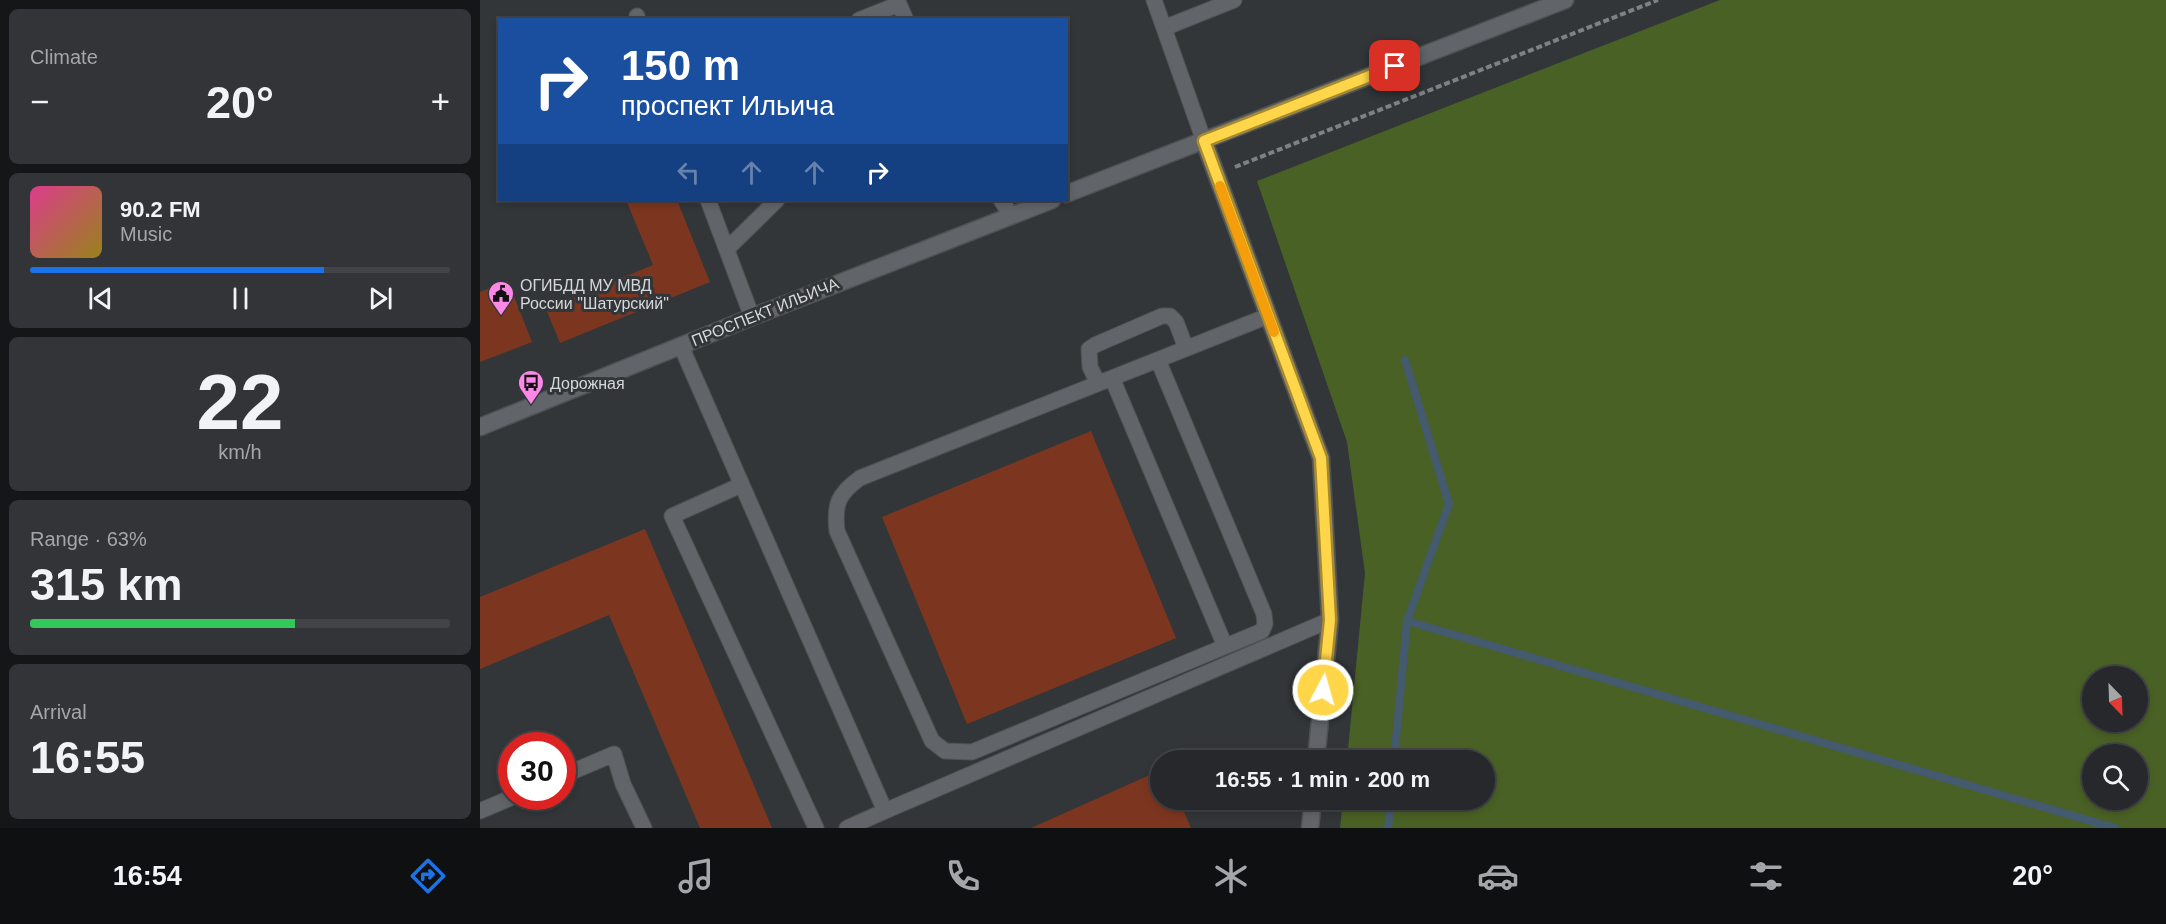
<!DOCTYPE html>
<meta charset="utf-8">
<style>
body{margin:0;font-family:Arial,sans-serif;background:#323437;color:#f1f3f6;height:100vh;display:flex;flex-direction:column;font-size:22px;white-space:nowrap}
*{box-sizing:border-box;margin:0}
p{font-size:20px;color:#a4a6a9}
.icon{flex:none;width:33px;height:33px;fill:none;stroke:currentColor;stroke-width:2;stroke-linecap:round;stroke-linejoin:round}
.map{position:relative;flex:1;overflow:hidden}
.details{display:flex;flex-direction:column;gap:9px;padding:9px;background:#151618;width:480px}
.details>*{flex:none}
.guide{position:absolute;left:18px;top:18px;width:570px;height:183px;border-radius:0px;box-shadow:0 3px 9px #0003,0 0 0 2px #424447;background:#1a4fa0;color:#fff;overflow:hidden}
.needle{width:39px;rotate:157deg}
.tools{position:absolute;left:1602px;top:666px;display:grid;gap:12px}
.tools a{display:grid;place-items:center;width:66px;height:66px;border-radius:50%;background:#26282b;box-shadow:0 3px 9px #0003,0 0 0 2px #424447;font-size:30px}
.speed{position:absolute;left:18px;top:732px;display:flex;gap:12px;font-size:30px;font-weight:700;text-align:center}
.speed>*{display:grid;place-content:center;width:78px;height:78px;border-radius:50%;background:#26282b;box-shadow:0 3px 9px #0003,0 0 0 2px #424447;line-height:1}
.speed .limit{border:9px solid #d22;background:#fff;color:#111}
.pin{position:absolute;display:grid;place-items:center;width:51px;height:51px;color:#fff;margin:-26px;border-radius:12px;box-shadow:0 3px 9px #0006}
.me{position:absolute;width:66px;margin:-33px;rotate:6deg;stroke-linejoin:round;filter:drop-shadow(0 0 4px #0008)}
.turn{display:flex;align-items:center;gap:21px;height:126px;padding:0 24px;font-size:27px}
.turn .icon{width:78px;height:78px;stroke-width:2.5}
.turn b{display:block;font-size:42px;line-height:51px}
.lanes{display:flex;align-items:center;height:57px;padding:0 24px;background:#0003;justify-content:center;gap:30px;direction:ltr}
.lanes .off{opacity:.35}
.big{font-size:45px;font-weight:700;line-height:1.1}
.details .tile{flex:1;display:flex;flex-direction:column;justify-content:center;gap:9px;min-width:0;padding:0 21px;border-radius:9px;background:#323437}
.details .dial{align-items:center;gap:0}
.dial b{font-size:78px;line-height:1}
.song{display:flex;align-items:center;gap:18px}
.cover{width:72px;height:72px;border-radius:9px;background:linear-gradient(135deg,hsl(330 70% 55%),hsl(50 70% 35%))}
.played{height:6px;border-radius:3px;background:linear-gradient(90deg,#1a73e8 70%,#424447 70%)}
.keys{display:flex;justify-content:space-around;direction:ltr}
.heat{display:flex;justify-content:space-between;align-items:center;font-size:33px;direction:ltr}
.charge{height:9px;border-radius:4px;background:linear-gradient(90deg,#34c759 63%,#424447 0)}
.trip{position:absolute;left:670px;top:750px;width:345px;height:60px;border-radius:30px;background:#26282b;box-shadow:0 3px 9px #0003,0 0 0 2px #424447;font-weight:700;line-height:60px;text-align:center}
.menu{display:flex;height:96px;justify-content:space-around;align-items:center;background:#0f1011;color:#a4a6a9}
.menu .icon{width:42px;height:42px}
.menu .selected{color:#1a73e8}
.menu b{font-size:27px;color:#f1f3f6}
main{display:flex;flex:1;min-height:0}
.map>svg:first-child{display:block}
.green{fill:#4a6125;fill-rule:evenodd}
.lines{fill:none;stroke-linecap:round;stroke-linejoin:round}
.stream{stroke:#445a6e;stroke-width:8}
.building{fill:#7c3620}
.service-casing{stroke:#4f5254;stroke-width:17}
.minor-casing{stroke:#4f5254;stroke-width:19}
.tertiary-casing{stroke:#4f5254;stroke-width:19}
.path{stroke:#7f8285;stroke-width:4;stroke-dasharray:6 3;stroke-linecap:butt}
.service{stroke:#616569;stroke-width:15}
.minor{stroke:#616569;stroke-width:16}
.tertiary{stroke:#616569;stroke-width:16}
.route-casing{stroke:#a68a30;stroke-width:15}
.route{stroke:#ffd54a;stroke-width:10}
.slow{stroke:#f59e0b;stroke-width:10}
.labels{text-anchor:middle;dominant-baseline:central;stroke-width:6;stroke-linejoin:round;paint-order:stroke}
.poi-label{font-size:16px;fill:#d6d8da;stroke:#323639;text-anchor:start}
.street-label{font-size:16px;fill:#d6d8da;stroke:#323639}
</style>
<main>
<section class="details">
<div class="tile"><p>Climate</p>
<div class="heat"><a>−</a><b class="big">20°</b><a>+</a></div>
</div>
<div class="tile">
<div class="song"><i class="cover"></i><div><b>90.2 FM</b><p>Music</p></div></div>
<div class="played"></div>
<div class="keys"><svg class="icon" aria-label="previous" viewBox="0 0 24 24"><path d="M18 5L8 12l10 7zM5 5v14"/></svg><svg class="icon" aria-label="pause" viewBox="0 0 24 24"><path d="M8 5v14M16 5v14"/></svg><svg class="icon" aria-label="next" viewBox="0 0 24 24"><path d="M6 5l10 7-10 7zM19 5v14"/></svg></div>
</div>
<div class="tile dial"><b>22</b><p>km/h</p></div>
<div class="tile"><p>Range · 63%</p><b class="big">315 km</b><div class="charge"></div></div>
<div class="tile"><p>Arrival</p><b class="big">16:55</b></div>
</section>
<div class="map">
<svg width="1686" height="828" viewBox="0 0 1686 828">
<rect width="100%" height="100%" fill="#323639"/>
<path class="green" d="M1240 0H1686V828H860L863 800H1005V760H867L885 573 867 442 777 181ZM1612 676H1658V722H1612ZM1612 754H1658V800H1612Z"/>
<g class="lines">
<path class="stream" d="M927 621 1635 828
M914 760 927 621 969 504 925 360
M908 828 911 800"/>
</g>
<path class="building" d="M146 200H197L230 282 80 343 66 309 173 265Z
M28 281 52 342 0 362V292Z
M611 431 696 638 487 724 402 517Z
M165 529 292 828H220L129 615 0 669V597Z
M681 770V800H699L711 828H551Z"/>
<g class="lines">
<defs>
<path id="service" d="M674 0 724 141
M157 16 158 20
M379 20 419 4 426 20
M684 28 754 0
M228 200 272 317
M521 200 531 215
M247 249 297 200
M201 346 405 811 850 620
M678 360 784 614 785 624 782 631 492 752 465 751 452 741 357 531C354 504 358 494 380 478L788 316
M632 378 745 646
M618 383 610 367 609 349 615 345 682 316H690L696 322 706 348
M261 485 192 516 336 828
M82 776 134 754 143 784 164 828
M0 811 35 796
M367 828 405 811"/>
<path id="minor" d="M724 141 841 458 850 620 836 760
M830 828 833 800"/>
<path id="tertiary" d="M586 194 1085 0
M0 427 272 317 572 200"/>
</defs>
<use href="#service" class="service-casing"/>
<use href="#minor" class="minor-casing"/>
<use href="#tertiary" class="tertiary-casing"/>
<path class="path" d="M755 167 1178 0"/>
<use href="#service" class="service"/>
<use href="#minor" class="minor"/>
<use href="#tertiary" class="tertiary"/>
</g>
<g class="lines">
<defs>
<path id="route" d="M843 690 850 620 841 458 724 141 915 66"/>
</defs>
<use href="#route" class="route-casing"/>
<use href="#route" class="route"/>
<path class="slow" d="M740 186 794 332"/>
</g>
<defs>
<symbol id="civic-pin" viewBox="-11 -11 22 30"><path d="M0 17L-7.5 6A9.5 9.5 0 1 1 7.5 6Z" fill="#fb87e6" stroke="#323639"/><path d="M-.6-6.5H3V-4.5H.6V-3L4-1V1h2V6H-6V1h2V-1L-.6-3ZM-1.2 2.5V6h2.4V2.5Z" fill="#111"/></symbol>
<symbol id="bus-pin" viewBox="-11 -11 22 30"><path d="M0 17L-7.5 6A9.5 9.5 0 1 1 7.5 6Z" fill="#fb87e6" stroke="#323639"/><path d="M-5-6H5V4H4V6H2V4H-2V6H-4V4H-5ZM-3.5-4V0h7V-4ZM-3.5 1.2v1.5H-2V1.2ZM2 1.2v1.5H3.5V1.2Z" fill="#111"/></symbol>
</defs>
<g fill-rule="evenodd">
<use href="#civic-pin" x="6" y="279" width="30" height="40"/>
<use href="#bus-pin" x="36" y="368" width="30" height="40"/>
</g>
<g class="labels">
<g class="poi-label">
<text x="40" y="285">ОГИБДД МУ МВД<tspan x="40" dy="18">России "Шатурский"</tspan></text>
<text x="70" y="383">Дорожная</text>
</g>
<g class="street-label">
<text transform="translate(285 312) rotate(-22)">ПРОСПЕКТ ИЛЬИЧА</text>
</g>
</g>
</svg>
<div class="tools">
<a><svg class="needle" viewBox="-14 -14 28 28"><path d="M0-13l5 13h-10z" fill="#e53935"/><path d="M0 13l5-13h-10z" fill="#a4a6a9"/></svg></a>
<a><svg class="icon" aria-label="search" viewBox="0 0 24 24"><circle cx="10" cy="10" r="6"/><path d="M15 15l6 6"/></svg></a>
</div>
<div class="speed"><div class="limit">30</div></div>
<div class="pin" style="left:915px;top:66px;background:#d93025"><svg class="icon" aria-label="arrive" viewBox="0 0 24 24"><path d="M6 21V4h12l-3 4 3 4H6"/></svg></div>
<svg class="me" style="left:843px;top:690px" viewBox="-20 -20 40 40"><circle r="17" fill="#ffd54a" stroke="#fff" stroke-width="3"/><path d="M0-11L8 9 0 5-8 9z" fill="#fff"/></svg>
<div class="trip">16:55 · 1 min · 200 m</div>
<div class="guide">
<div class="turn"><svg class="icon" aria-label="right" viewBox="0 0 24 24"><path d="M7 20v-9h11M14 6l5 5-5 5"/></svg><div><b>150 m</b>проспект Ильича</div></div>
<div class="lanes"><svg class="icon off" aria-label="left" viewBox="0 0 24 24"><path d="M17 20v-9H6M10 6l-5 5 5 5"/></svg><svg class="icon off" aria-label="ahead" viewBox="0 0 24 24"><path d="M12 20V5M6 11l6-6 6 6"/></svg><svg class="icon off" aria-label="ahead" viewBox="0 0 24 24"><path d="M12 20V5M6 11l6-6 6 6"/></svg><svg class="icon" aria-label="right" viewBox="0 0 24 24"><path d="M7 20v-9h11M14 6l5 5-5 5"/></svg></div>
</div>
</div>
</main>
<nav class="menu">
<b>16:54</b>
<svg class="icon selected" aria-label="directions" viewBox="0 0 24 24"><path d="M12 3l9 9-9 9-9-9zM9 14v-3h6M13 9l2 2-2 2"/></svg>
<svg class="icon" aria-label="music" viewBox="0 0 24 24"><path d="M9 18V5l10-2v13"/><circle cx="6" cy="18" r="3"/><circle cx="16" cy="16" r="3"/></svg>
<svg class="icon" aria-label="phone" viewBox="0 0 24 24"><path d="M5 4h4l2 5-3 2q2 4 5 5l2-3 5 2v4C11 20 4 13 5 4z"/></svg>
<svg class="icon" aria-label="climate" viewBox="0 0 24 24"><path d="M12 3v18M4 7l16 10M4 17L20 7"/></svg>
<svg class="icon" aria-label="car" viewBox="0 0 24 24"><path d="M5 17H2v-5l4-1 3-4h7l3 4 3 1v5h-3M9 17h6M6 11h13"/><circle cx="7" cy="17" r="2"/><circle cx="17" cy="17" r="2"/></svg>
<svg class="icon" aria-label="filters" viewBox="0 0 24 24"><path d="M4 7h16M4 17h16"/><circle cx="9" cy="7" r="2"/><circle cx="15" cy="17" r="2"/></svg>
<b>20°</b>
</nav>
